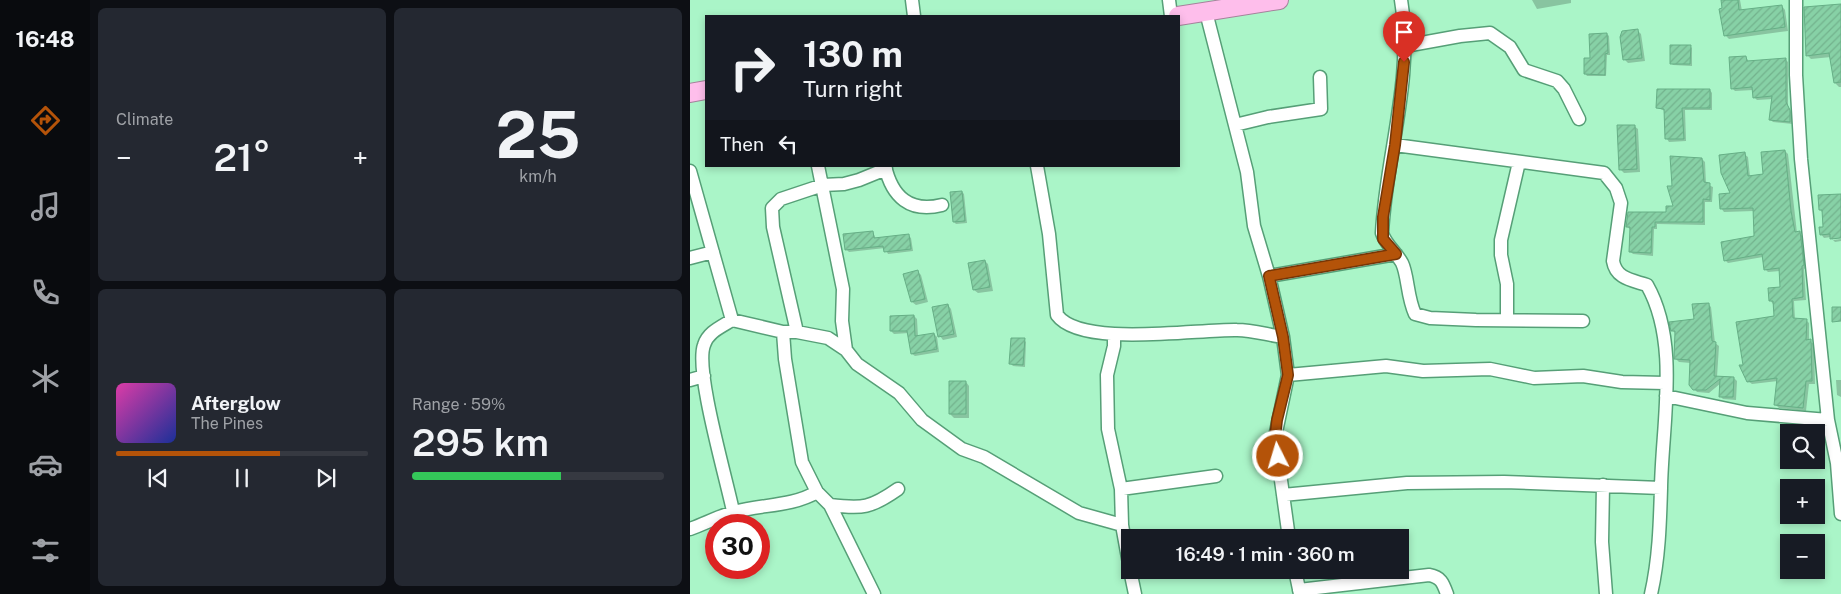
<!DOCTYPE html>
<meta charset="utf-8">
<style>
body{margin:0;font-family:"Public Sans",sans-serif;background:#242831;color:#f1f3f6;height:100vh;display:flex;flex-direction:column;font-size:19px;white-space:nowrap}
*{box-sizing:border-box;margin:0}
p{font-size:16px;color:#9ea1a6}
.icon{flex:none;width:28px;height:28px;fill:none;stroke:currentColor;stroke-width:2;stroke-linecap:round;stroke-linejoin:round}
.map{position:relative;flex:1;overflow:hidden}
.drawer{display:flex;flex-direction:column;gap:8px;padding:8px;background:#0d0f14;width:600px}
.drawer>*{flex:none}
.banner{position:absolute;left:15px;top:15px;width:475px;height:152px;border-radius:0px;box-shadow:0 2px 8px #0003;background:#171b24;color:#f1f3f6;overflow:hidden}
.fabs{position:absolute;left:1090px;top:424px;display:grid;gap:10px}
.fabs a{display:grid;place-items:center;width:45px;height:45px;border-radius:0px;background:#171b24;box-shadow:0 2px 8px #0003;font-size:25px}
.speed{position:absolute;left:15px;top:514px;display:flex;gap:10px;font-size:25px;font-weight:700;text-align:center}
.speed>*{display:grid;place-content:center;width:65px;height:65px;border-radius:50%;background:#171b24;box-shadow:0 2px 8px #0003;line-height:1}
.speed .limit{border:8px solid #d22;background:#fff;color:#111}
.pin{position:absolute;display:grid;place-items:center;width:42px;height:42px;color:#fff;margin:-51px -21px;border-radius:50% 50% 50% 0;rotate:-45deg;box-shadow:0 0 5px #0007}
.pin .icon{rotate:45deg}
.me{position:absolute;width:55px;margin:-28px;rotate:355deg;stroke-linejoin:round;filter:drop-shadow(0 0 4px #0008)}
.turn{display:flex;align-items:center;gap:18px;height:105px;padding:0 15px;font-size:22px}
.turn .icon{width:65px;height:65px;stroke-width:2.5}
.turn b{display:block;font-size:35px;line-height:42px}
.then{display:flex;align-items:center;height:48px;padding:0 15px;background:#0003;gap:10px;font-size:19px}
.big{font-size:38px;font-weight:600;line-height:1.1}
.drawer .tile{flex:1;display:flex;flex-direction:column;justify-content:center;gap:8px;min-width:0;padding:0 18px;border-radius:8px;background:#242831}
.drawer .dial{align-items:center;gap:0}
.dial b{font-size:65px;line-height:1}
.song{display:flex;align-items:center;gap:15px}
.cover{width:60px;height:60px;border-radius:8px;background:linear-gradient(135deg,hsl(320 70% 55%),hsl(230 70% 35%))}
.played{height:5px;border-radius:2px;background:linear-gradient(90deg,#b45309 65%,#363941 65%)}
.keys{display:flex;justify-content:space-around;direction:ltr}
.heat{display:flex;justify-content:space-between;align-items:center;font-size:28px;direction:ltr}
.charge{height:8px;border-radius:4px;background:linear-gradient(90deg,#34c759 59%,#363941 0)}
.drawer .tiles{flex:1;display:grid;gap:8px;grid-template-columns:repeat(2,1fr)}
.trip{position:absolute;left:431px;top:529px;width:288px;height:50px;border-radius:0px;background:#171b24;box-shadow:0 2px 8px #0003;font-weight:600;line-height:50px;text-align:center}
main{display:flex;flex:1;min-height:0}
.tab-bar{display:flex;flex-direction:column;width:90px;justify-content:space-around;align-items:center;background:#090b0e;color:#9ea1a6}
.tab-bar .icon{width:35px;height:35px}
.tab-bar .current{color:#b45309}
.tab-bar b{font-size:22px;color:#f1f3f6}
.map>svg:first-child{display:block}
.shadow{fill:#0003}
.building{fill:url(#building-hatch);stroke:#66af86}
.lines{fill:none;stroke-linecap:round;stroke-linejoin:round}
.minor-casing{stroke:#569f77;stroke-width:15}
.highway-casing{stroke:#a5829b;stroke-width:20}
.minor{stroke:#fff;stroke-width:12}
.highway{stroke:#febeeb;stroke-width:18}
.route-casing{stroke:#753606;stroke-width:12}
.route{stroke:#b45309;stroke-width:9}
</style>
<main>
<nav class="tab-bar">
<b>16:48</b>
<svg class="icon current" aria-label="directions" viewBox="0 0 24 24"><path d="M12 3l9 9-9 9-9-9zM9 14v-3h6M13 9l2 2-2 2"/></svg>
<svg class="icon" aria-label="music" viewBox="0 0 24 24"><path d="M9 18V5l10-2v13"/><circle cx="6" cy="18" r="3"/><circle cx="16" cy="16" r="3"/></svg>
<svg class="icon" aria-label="phone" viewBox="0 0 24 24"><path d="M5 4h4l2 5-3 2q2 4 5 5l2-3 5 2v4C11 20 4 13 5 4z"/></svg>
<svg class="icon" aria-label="climate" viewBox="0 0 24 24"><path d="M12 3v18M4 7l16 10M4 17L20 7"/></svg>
<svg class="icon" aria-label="car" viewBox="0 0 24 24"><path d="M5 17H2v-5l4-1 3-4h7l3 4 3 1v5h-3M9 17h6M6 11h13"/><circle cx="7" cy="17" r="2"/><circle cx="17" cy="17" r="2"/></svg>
<svg class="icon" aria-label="filters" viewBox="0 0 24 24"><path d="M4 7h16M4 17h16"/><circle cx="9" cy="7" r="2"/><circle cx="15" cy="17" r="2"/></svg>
</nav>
<section class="drawer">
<div class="tiles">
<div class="tile"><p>Climate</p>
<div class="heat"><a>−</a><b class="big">21°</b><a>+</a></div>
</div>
<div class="tile dial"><b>25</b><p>km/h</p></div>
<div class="tile">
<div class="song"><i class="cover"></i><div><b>Afterglow</b><p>The Pines</p></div></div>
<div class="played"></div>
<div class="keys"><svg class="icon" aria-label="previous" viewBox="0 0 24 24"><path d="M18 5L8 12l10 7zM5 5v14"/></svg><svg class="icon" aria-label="pause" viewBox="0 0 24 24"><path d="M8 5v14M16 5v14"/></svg><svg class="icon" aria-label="next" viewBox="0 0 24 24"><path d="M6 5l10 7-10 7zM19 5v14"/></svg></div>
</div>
<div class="tile"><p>Range · 59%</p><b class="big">295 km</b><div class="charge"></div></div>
</div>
</section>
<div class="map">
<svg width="1151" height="594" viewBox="0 0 1151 594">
<defs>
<pattern id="building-hatch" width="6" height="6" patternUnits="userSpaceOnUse" patternTransform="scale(1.25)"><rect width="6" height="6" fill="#87d1a6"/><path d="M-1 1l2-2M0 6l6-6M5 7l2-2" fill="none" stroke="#73b28d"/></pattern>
</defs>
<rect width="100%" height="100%" fill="#aaf5c8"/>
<path class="shadow" d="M842 0H881V3L847 9Z
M1032 0H1050L1052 11 1092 6 1095 10 1098 31 1039 39 1035 35Z
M1151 6V87H1149L1145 83 1141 57 1121 59 1117 55Z
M948 31 951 34 955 61 938 63 934 59Z
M917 34 919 36 920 55H917L916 76H897L895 73Z
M1000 46 1002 48V66L983 65 981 63Z
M1056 57 1059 62 1095 59 1098 62V106L1102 114 1103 124 1083 122 1080 119 1083 99 1067 100 1064 97 1063 90 1045 91 1042 88Z
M1020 90 1022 93V110H995L996 141 979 142 977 139 975 111 968 108Z
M944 126 948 129 950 172 934 173 930 169Z
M1095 151 1098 154 1107 233 1113 236 1116 268 1114 269 1116 300 1104 301 1105 319 1116 320 1119 323V341L1124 344 1125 384H1119L1116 411 1089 408 1085 404 1088 381 1062 384 1058 381 1055 366 1085 318 1083 304 1080 300 1092 288 1090 271 1078 272 1075 269 1073 257 1038 263 1035 260 1065 237 1064 211 1034 212 1031 208 1042 195 1054 154 1058 157 1060 177 1074 175Z
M1012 159 1015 162 1016 184 1023 187 1022 202H1015V225L967 224V229H964L963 256 943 254 940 251V229L937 227 977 213 985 207 983 187Z
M272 192 274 194 277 223 266 224 264 222Z
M1151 195V237H1143V240L1141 237 1134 238 1131 234 1135 228 1133 213 1130 210Z
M183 232 186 239 218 235 221 238 223 251 198 254 195 248 159 252 156 249Z
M1151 239V241L1145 242 1143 240Z
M295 261 298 264 303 291 288 293 284 290Z
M227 271 231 275 238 302 226 305 222 302Z
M1018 304 1021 307 1025 343 1029 346 1027 377 1044 378 1047 381 1046 400 1033 399 1030 396 1031 383 1019 393 1007 392 1001 385V363L989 362 986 359V334L982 330 1005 320Z
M258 305 261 309 267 337 253 340 250 336Z
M224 316 227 319 228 337 244 334 247 337 249 352 225 356 222 354 219 333 204 334 201 331Z
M334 340 336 342 335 367 323 366 321 364Z
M1146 380H1151V397L1147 395Z
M276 382 279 386V418H264L260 414Z"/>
<path class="building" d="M1031 0H1048L1049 10 1092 5 1095 27 1034 36 1029 9 1032 8Z
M1151 4V82L1144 83 1139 53 1116 56 1114 7Z
M948 29 952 58 933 60 930 37 932 31Z
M917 33 918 53 915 54V75L894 74V58H900L899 34Z
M980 45H1001L1000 64H980Z
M1056 56 1057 61 1096 58V102L1100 110V122L1079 120 1082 96 1063 98 1062 87 1041 89 1039 57Z
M967 89H1020V108H992L994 139H975L974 109 966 108Z
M927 125H945L947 169 929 170Z
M1095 150 1101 211 1105 232 1110 231 1114 265 1112 266 1113 297 1102 299 1103 318 1117 319 1116 340 1121 339 1122 381H1116L1113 408 1084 405 1087 378 1057 382 1049 365H1053L1046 322 1084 316 1083 301H1079L1078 288 1090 287 1089 268 1074 270 1072 254 1034 261 1031 242 1064 236 1063 208 1030 209 1029 194 1040 193 1031 173 1029 155 1055 152 1058 176 1073 174 1071 152Z
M980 156 1012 158 1014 182 1020 183V200L1013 199V222H965V227H962L961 253 939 252 940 227H936L938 212H976V206H983L977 186H982Z
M272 191 275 221 263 222 260 192Z
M1151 194V238L1140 239V234L1130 235 1129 227H1133L1132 210H1129L1128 195Z
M183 231 184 238 219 234 221 249 194 252 193 246 155 250 153 234Z
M295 260 300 287 283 290 278 263Z
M228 270 235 299 221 302 213 274Z
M1019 303 1022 341 1026 342 1024 376 1044 377 1043 397H1029L1030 379 1016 390H1003L999 385 1000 360 984 359 985 331H981L979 322 1004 319 1002 304Z
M258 304 264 334 248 337 242 307Z
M1142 307H1151V321L1142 322Z
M224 315 225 336 244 333 247 349 221 354 217 331H200V316Z
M321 338H335L333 365 319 364Z
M259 381H276V414H259Z"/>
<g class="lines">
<defs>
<path id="minor" d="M222 0 224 16
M479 0 481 16
M711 0C724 80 696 154 692 233 695 244 706 252 712 263 718 275 717 297 725 314L740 318 786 320 893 321
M1106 0V75L1111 159 1138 420 1147 463 1151 514
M516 12 557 172 564 226 579 276 593 337 598 375 585 437 599 538
M715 46 770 36 800 33 820 47 834 70 867 81 874 89 889 119
M545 125 578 117 631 109 630 77
M705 145 914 173 926 188 931 203 923 261C926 279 942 280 957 285 990 343 972 423 971 488 970 523 969 559 961 594
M128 166 153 289 152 321 156 350
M195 166C202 197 220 213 252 205
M347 166 359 234 367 315C391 348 507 329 547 330 562 330 578 335 593 337
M0 171 42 320
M0 258 23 252
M579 276 706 254
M817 320V284L811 255V240L829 162
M93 332 95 359 112 462 127 492 140 505 184 594
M107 332 83 227 82 208 91 199 133 185 154 184 169 180 196 169
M424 336V346L417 375 418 429 431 489 432 525 440 569
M598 375 696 366 733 371 800 369 844 378 893 376 932 382 975 383
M0 380 14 376
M976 396 1057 413 1138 420
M913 485 912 542 916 594
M431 489 526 476
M593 495 717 483 814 482 971 488
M140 505C173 509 181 508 208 489
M46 525C40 490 4 372 14 345 18 332 31 327 42 320L93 332H107L138 338 156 350 167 364 209 393 232 420 272 449 294 457 389 513 432 525
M0 529C14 524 29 516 44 512 72 504 101 507 127 492
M440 570 445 594
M605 570 610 594
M609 590 739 575C751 577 753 583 757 594"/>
<path id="highway" d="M488 16 589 0
M0 93 16 90"/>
</defs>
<use href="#minor" class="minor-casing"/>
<use href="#highway" class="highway-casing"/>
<use href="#minor" class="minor"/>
<use href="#highway" class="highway"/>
</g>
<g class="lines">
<defs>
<path id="route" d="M588 456 585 437 587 420 598 375 593 337 579 276 706 254 693 239V217L705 145 714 62"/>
</defs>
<use href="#route" class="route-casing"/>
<use href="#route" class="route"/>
</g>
</svg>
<div class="fabs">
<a><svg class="icon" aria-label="search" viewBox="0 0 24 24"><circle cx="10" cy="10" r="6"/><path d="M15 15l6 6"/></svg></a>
<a>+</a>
<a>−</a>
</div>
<div class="speed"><div class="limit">30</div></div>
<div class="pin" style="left:714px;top:62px;background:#d93025"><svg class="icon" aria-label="arrive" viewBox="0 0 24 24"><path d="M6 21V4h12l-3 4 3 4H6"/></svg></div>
<svg class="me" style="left:588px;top:456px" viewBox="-20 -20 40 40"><circle r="17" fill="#b45309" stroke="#fff" stroke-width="3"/><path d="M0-11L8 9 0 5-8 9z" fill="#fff"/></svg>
<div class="trip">16:49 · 1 min · 360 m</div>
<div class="banner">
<div class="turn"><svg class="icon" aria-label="right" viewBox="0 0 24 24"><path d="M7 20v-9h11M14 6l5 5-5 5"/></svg><div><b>130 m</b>Turn right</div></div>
<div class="then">Then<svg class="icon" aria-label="left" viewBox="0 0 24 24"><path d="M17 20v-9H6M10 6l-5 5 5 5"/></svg></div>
</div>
</div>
</main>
